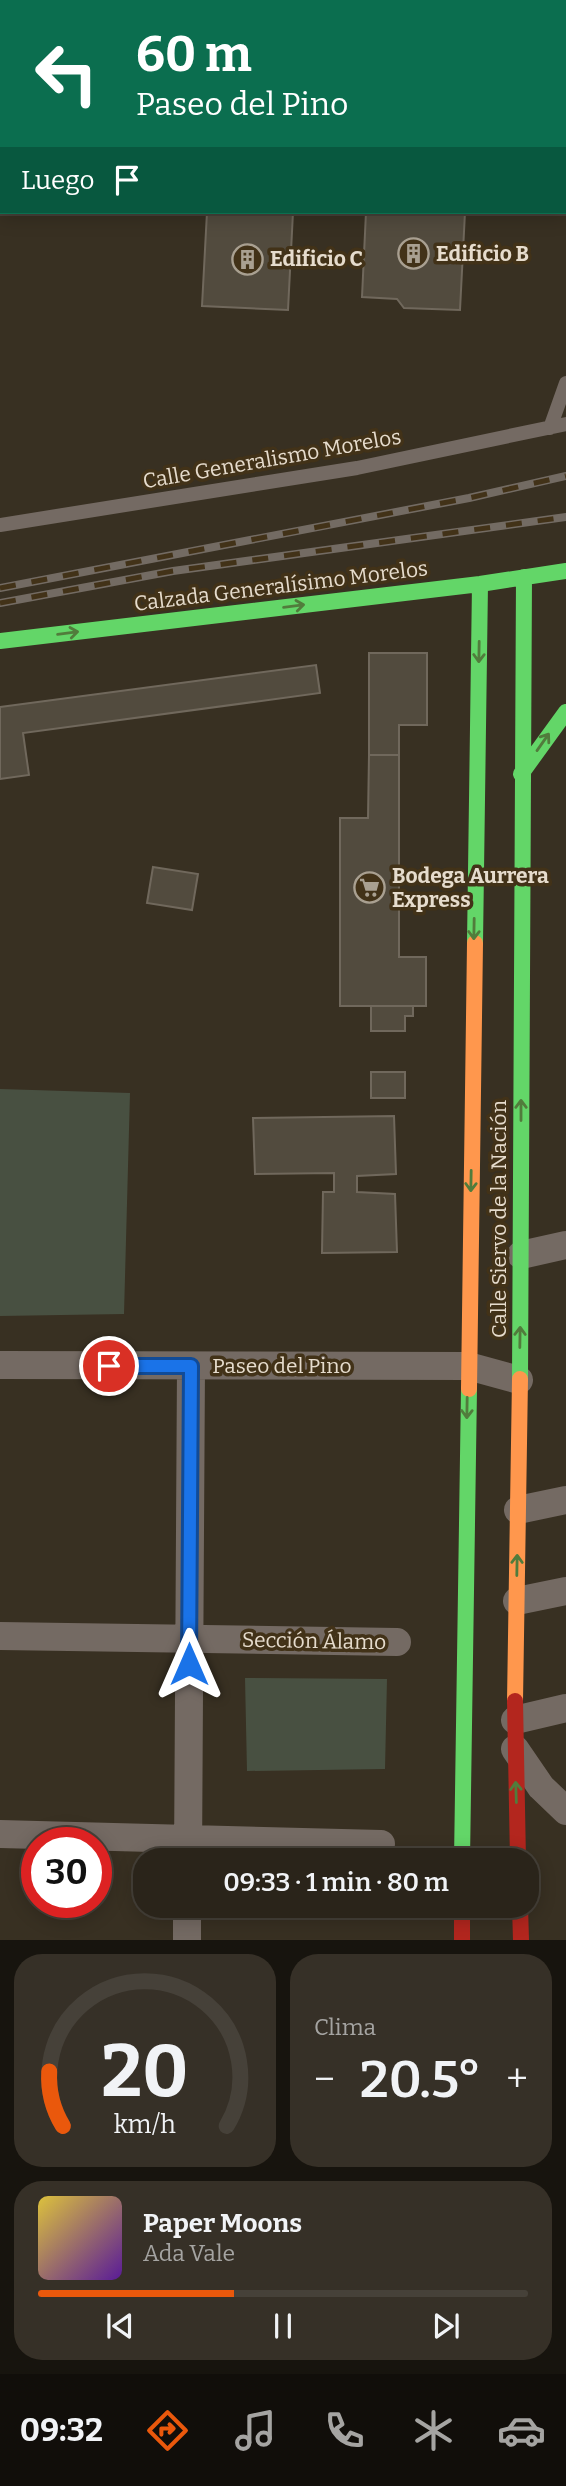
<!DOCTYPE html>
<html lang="es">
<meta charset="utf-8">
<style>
body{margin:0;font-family:Bitter,serif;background:#363027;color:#f1f3f6;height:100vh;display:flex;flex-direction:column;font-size:26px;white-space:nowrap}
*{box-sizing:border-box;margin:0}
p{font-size:23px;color:#a5a4a2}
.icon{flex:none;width:38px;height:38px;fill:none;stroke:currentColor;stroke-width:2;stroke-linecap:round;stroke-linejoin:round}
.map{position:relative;height:1940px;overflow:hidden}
.drawer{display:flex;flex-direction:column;gap:14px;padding:14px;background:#17140e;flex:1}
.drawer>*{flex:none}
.banner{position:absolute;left:0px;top:0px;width:567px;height:214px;box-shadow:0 4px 18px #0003,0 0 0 2px #464139;background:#0b6e4f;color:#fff;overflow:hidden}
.speed{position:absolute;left:21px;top:1827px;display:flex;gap:14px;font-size:35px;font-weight:700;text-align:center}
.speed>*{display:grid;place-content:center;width:91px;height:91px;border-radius:50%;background:#2a241a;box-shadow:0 4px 18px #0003,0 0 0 2px #464139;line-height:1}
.speed .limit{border:10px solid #d22;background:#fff;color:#111}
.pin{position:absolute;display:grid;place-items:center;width:60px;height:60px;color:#fff;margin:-30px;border:4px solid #fff;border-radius:50%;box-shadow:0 2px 7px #0007}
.me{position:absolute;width:77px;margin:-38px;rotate:0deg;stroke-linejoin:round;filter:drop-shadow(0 0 5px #0008)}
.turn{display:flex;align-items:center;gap:24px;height:147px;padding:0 21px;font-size:32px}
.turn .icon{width:91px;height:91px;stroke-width:2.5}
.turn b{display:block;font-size:49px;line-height:60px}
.then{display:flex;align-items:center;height:66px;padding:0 21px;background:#0003;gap:14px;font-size:26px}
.big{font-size:52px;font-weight:600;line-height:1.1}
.drawer .widget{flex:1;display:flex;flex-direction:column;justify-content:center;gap:10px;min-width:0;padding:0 24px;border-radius:28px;background:#363027}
.drawer .dial{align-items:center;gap:0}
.dial svg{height:182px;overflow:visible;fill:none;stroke:#464139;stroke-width:7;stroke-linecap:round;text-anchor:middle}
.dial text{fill:#f1f3f6;stroke:none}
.song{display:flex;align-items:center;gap:21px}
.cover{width:84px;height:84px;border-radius:10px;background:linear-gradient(135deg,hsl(50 70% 55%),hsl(270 70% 35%))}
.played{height:7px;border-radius:4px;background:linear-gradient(90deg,#ea580c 40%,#464139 40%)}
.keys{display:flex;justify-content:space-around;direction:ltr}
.heat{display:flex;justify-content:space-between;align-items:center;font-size:38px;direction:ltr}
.drawer .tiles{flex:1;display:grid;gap:14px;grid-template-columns:1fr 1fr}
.widget:last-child{grid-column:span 2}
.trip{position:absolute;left:133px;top:1848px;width:406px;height:70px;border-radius:28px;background:#2a241a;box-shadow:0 4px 18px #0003,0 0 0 2px #464139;font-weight:600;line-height:70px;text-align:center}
.tabs{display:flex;height:112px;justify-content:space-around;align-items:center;background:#110e0a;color:#a5a4a2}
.tabs .icon{width:49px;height:49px}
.tabs .current{color:#ea580c}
.tabs b{font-size:32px;color:#f1f3f6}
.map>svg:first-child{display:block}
.green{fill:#485041}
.building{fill:#524b3e;stroke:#70685c;stroke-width:2}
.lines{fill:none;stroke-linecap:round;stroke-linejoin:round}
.lane{stroke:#746a63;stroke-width:14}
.street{stroke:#746a63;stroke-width:28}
.fast{stroke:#63d668;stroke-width:16}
.slow{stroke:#ff974d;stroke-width:16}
.jam{stroke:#b3261e;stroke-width:16}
.rail-casing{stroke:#736b63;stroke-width:8}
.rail{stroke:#423218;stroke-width:5;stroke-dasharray:16;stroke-linecap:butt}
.oneway{stroke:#517c3c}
.route-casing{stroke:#114b97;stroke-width:18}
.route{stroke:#1a73e8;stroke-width:12}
.labels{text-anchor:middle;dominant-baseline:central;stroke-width:7;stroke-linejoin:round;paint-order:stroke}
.poi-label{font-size:21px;font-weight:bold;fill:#e6dccd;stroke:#423218;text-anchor:start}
.street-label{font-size:21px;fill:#e6dccd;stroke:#423218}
</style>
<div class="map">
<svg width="566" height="1940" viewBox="0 0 566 1940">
<rect width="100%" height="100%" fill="#383022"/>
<path class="green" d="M0 1089 130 1093 124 1314 0 1316Z
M245 1678 387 1679 385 1769 247 1771Z"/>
<path class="building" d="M207 212H293L288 310 202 306Z
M366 212H465L460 310 404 308 397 299 362 297Z
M369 653H427V725H399V755H369Z
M316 665 320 693 23 733 29 775 0 779V707Z
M369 755H399V957H426V1006H340V818H368Z
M153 867 198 874 192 910 147 903Z
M371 1006H413V1016H405V1031H371Z
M371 1072H405V1098H371Z
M394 1116 396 1174 357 1176V1192L395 1194 397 1252 322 1253 323 1192H334V1173L255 1174 253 1118Z"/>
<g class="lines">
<path class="lane" d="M550 428 566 383
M0 525 357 468 566 424"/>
<path class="street" d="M521 1255 566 1245
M0 1365 468 1366 519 1380
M518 1510 566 1500
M517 1601 566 1591
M0 1636 397 1642
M515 1720 566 1708
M515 1749 541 1787 566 1811
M0 1834 381 1844
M188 1860 191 1366
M187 1940V1906"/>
<path class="fast" d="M0 641 480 584 566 571
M521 774 566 712
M475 943 480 584
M520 1379 524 577
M462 1860 469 1389"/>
<path class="slow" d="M469 1389 475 943
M515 1701 520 1379"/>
<path class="jam" d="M515 1701 518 1860
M462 1906V1940
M520 1906 521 1940"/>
<defs>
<path id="rail" d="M0 588 469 498 566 476
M0 603 173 571 566 517"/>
</defs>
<use href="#rail" class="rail-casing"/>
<use href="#rail" class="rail"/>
</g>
<defs><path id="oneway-shaft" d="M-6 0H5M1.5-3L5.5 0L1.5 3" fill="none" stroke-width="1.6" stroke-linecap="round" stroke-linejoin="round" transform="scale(1.75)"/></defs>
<g class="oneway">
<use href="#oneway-shaft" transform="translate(294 606) rotate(-7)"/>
<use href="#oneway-shaft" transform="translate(68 633) rotate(-7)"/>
<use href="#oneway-shaft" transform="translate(479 652) rotate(91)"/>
<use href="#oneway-shaft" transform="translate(543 742) rotate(-55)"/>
<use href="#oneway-shaft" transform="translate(474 929) rotate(91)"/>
<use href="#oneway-shaft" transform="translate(521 1110) rotate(-90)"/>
<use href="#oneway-shaft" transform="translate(471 1181) rotate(91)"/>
<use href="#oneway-shaft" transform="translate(520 1337) rotate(-89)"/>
<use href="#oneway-shaft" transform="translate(467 1408) rotate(91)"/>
<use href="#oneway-shaft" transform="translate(517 1565) rotate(-89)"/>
<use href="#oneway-shaft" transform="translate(516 1792) rotate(-92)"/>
</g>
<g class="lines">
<defs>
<path id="route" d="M109 1366H191L189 1664"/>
</defs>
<use href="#route" class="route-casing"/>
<use href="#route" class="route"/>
</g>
<defs>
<symbol id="building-ring" viewBox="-11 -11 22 22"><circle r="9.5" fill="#423218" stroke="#a9a091" stroke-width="1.5"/><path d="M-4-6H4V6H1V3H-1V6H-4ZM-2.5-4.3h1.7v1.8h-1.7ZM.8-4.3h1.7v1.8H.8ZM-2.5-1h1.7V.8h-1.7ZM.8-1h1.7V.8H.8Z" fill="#a9a091"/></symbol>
<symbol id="supermarket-ring" viewBox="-11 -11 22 22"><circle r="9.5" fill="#423218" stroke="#a9a091" stroke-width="1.5"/><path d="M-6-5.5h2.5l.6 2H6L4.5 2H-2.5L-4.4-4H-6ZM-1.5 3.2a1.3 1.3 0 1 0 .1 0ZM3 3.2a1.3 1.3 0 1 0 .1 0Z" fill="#a9a091"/></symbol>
</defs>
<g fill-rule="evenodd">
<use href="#building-ring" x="396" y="236" width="35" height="35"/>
<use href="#building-ring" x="230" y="242" width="35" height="35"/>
<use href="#supermarket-ring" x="352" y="870" width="35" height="35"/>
</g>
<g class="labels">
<g class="poi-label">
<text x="436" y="254">Edificio B</text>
<text x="270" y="259">Edificio C</text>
<text x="392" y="876">Bodega Aurrera<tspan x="392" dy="24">Express</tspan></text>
</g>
<g class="street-label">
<text transform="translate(272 459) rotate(-10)">Calle Generalismo Morelos</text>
<text transform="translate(281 586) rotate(-7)">Calzada Generalísimo Morelos</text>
<text transform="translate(499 1219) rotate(-90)">Calle Siervo de la Nación</text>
<text x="282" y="1366">Paseo del Pino</text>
<text transform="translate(314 1641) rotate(1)">Sección Álamo</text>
</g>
</g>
</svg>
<div class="speed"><div class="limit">30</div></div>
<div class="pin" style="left:109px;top:1366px;background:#d93025"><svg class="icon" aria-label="arrive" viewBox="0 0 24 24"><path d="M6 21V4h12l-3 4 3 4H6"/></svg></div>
<svg class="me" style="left:189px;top:1664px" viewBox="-20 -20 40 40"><path d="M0-17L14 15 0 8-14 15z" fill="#1a73e8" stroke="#fff" stroke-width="4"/></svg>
<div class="trip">09:33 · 1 min · 80 m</div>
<div class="banner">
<div class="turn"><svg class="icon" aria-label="left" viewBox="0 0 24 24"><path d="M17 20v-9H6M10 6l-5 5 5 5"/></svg><div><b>60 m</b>Paseo del Pino</div></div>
<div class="then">Luego<svg class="icon" aria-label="arrive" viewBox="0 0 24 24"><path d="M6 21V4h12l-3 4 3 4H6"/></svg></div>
</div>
</div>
<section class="drawer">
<div class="tiles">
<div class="widget dial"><svg viewBox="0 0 100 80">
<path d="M14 69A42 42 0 1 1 86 69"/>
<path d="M14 69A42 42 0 0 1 8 45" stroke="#ea580c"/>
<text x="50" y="56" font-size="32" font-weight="700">20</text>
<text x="50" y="72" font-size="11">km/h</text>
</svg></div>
<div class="widget"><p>Clima</p>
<div class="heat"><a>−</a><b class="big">20.5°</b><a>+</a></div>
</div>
<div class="widget">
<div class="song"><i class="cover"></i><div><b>Paper Moons</b><p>Ada Vale</p></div></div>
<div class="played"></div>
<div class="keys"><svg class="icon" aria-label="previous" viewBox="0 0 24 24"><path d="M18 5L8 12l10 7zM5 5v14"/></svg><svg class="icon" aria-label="pause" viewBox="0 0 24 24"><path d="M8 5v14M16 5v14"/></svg><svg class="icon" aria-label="next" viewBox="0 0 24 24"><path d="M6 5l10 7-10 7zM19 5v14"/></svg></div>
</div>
</div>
</section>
<nav class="tabs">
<b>09:32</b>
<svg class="icon current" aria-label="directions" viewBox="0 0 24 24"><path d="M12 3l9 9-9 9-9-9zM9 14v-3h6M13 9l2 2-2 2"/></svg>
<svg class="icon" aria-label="music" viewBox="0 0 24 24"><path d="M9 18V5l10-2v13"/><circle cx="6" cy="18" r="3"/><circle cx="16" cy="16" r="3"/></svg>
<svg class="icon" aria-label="phone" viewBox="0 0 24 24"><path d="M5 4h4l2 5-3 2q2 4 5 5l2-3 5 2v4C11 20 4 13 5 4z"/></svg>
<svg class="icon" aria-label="climate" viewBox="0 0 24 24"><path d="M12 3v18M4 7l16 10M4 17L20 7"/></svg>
<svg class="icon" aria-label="car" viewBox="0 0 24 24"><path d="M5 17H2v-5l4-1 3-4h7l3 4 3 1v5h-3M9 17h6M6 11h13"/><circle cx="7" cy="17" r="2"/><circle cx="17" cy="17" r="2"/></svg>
</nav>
